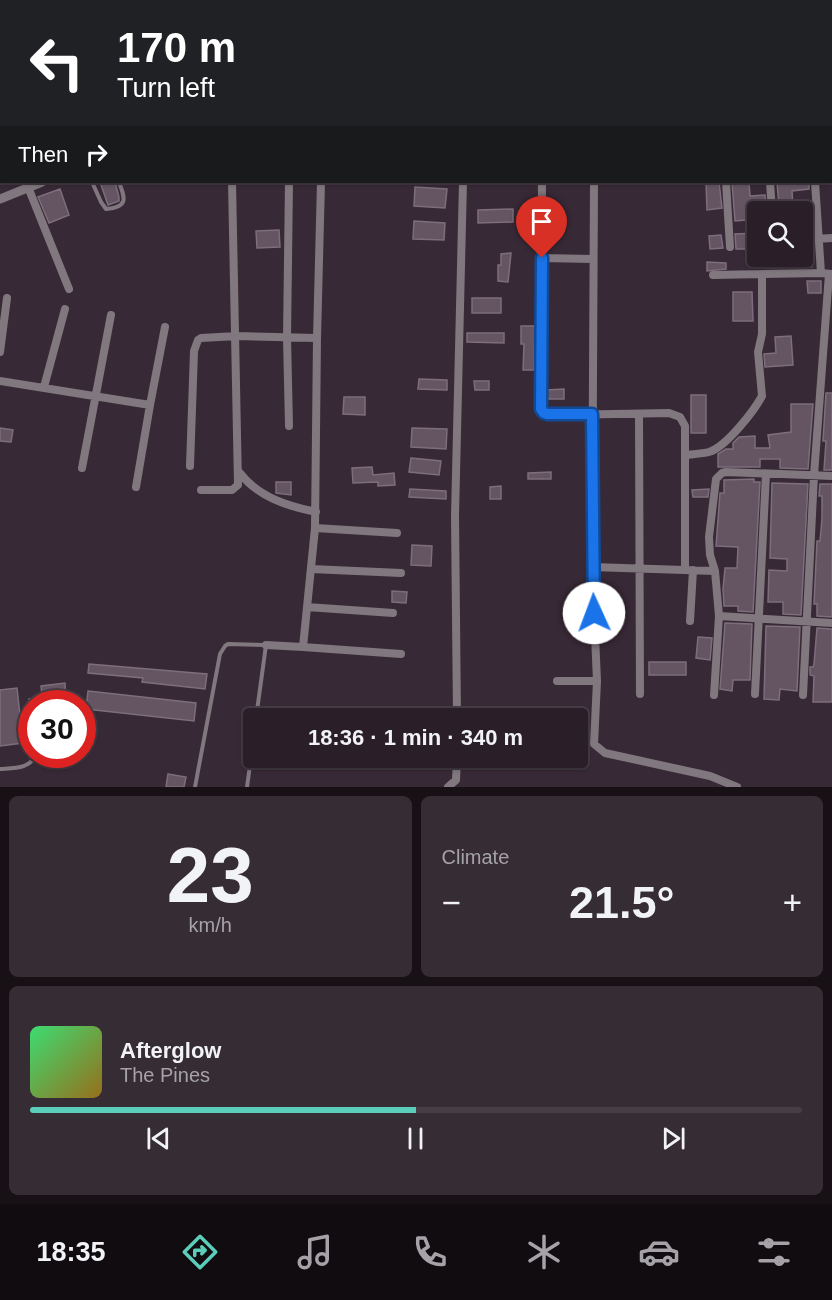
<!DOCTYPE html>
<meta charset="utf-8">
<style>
body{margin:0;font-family:Helvetica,sans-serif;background:#362c34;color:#f1f3f6;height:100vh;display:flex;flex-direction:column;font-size:22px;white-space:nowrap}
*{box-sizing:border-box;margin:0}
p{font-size:20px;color:#a5a2a8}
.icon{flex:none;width:33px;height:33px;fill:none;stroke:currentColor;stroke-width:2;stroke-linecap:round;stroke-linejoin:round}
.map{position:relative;height:787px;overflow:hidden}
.sheet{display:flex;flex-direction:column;gap:9px;padding:9px;background:#171116;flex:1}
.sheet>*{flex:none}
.top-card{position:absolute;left:0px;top:0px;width:832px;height:183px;box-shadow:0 2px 4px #0004,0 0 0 2px #463d45;background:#202124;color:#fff;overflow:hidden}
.buttons{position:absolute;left:747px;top:201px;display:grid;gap:12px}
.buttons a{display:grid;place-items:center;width:66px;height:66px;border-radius:6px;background:#2a1f28;box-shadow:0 2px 4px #0004,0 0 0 2px #463d45;font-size:30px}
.speed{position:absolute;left:18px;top:690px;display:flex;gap:12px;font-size:30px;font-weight:700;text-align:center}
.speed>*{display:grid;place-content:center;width:78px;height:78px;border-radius:50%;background:#2a1f28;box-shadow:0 2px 4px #0004,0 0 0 2px #463d45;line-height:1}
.speed .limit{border:9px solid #d22;background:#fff;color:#111}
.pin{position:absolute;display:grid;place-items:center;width:51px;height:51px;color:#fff;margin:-62px -26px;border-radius:50% 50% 50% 0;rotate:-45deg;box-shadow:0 0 6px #0007}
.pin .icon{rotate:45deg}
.me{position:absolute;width:66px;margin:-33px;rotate:358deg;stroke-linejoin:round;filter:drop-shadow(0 0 4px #0008)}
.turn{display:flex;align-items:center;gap:21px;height:126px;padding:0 18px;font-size:27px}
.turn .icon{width:78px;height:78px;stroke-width:2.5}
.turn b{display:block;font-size:42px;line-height:51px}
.then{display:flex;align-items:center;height:57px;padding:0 18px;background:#0003;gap:12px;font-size:22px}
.big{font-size:45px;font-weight:700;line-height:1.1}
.sheet .widget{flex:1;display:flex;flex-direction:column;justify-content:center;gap:9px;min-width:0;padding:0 21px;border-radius:9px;background:#362c34}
.sheet .dial{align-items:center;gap:0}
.dial b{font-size:78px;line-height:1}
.song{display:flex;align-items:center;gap:18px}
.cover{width:72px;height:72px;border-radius:9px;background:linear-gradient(135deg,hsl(140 70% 55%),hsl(40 70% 35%))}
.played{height:6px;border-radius:3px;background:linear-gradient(90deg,#5bcebb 50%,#463d45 50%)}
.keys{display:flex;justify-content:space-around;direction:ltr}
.heat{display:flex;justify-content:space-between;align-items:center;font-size:33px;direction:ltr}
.sheet .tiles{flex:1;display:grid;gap:9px;grid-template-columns:1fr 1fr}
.widget:last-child{grid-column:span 2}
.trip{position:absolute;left:243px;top:708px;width:345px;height:60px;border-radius:6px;background:#2a1f28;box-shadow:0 2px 4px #0004,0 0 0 2px #463d45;font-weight:700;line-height:60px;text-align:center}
.menu{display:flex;height:96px;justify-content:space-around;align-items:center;background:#110c10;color:#a5a2a8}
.menu .icon{width:42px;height:42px}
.menu .active{color:#5bcebb}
.menu b{font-size:27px;color:#f1f3f6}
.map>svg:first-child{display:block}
.building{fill:#655563;stroke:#7e6d7c;stroke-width:1.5}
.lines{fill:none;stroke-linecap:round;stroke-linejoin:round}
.service{stroke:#80787e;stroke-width:4}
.minor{stroke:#80787e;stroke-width:8}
.tertiary{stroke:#80787e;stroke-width:9}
.trunk{stroke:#e1d0de;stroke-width:12}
.route-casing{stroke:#114b97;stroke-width:15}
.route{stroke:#1a73e8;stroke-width:10}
</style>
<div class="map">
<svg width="832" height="787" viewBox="0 0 832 787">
<rect width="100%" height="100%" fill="#382936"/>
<path class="building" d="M100 182H115L119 197V201L108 205Z
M706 182H719L722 208 707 210Z
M749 182 750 196 765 195 766 212H758V219L735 221 732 183Z
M777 182H809V189L792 191 793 206H779Z
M415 187 447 189 445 208 414 206Z
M60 189 69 215 49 223 38 197Z
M513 209V222L478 223V210Z
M414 221 445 223 444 240 413 239Z
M279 230 280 247 257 248 256 231Z
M758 233V246L752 247V249H736L735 234Z
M721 235 723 248 710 249 709 236Z
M802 246H813L812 267 793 268V256H802Z
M511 253 508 282 498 281V265H501V254Z
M707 262 726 263V269L707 271Z
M807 281H821V293H808Z
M733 292H752L753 321H733Z
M472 298H501V313H472Z
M521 326H535L534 370H523L524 344H521Z
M467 333H504V343L467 342Z
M791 336 793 365 765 367 764 354 776 353 775 337Z
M419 379 447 380V390L418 389Z
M474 381H489V390H475Z
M564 389V399H546V390Z
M826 393H832V470H824L826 441H823Z
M691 395H706V433H691Z
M344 397H365V415L343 414Z
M791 404H813L808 469 780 468V459H760V467H718V454L726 449H733V443L739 437 755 436V448H770L768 435 791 432Z
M0 428 13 430 11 442 0 441Z
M412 428 447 429 446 449 411 447Z
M411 458 441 461 439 475 409 472Z
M372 467 373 475 394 473 395 485 378 486V482L353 483 352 468Z
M551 472V479H528V473Z
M754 479V482H760L753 612 738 611V606H724L723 589 725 568H737L738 547 716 546 720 493H724V480Z
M276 482H291V495L276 493Z
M772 483 808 484 801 615 783 614V602H768L769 570 787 571V559L770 558Z
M820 484H832V617L817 616V604H814L817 541H820L822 519V496H819Z
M501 486V499H490V487Z
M410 489 446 491V499L409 497Z
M709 489 708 497H693L692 490Z
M412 545 432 546 431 566 411 565Z
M392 591 407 592 406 603 392 602Z
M725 623 752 624 750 680H733L732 691 720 689Z
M766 626 800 627 797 691 780 689 779 700 764 699Z
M817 628 832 629V702H813L814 676 810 675V667H813L814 664Z
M698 637 712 638 710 660 696 658Z
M649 662H686V675H649Z
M89 664 207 674 205 689 142 682 143 678 88 673Z
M65 683 66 704H43L41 686Z
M17 688 23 743 0 746V690Z
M88 691 196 703 194 721 86 709Z
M168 774 186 777 184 787H166Z"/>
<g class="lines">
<path class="service" d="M577 0V2
M697 0V2
M102 2V0
M160 2V0
M221 2V0
M0 69 2 68
M0 124 2 123
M92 182 101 202 106 209C129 207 125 198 119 182
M30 700 32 711
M0 769C14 768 31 769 36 754
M195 787 220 654 225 646 228 644 266 645 256 718
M247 787 254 736"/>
<path class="minor" d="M307 0V2
M518 0V2
M785 0V2
M200 2V0
M0 45 2 46
M831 95H832
M542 182 540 404 542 411 547 414 560 415 669 413 680 417 685 426V569
M594 182 592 567 597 681 594 744 605 753 710 776 737 787
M726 182 730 247
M770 182 772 212
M815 182 821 273
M28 187 69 289
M817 239 832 238
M542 258 593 259
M713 275 821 273 832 274
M0 352 7 298
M0 381 150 405 165 327
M44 387 65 309
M639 414 640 694
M289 426 287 338 289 182
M685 455C692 454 702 454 709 452 726 447 754 411 762 396L758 352 762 334V275
M190 466 194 351 198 340 201 338 237 336 317 338
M82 468 111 315
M239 472C258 497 287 506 316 512
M136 487 150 405
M201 490H232L238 485 232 182
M315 528 397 533
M592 567 715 571
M311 569 401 573
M307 607 393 613
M719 616 832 623
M690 621 693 570
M266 645 303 647 315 528 317 338 321 182
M303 647 401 654
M557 681H597
M755 694 766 474
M714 695 719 616 715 571 710 555 709 537 716 479 722 473 726 472 832 476
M803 695 814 475 829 274
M457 718 455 516 463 182
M448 787 456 780 457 758"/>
<path class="tertiary" d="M337 2 340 0
M468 2 471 0
M0 147 2 146
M0 199 42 182"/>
<path class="trunk" d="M388 2 392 0
M423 2 427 0
M0 165 2 164
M0 178H2"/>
</g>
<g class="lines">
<defs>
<path id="route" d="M542 258 541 409 544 413 547 414H592L594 613"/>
</defs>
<use href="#route" class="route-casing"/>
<use href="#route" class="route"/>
</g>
</svg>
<div class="buttons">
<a><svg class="icon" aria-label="search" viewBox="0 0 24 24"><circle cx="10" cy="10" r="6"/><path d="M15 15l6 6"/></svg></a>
</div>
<div class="speed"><div class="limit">30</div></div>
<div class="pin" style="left:542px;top:258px;background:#d93025"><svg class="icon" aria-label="arrive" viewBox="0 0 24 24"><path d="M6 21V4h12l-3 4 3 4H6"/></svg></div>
<svg class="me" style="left:594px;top:613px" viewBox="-20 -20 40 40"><circle r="19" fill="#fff"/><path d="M0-13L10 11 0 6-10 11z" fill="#1a73e8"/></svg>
<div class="trip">18:36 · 1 min · 340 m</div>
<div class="top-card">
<div class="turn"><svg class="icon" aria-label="left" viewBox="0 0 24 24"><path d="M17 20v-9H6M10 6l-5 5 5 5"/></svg><div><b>170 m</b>Turn left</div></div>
<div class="then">Then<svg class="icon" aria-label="right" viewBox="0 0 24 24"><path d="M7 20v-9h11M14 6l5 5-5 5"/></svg></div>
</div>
</div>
<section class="sheet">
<div class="tiles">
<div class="widget dial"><b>23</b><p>km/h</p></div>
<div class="widget"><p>Climate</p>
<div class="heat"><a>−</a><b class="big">21.5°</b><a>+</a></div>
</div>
<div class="widget">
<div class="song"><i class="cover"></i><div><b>Afterglow</b><p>The Pines</p></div></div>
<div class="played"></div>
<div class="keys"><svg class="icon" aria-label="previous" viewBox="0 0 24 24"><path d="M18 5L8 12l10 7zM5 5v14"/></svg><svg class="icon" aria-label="pause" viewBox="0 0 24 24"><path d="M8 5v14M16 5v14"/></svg><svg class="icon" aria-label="next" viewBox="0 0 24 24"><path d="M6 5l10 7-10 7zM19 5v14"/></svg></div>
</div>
</div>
</section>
<nav class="menu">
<b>18:35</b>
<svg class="icon active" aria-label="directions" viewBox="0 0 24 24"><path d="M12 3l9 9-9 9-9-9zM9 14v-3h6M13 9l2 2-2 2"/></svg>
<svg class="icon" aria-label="music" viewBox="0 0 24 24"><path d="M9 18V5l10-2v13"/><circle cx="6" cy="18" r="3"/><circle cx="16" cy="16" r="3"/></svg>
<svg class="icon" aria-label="phone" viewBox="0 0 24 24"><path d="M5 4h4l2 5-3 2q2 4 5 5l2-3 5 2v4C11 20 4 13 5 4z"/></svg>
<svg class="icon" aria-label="climate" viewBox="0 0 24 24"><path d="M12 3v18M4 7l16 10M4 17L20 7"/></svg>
<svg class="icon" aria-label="car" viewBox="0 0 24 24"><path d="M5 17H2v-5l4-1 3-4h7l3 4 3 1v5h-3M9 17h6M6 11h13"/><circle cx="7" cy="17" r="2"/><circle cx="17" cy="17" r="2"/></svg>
<svg class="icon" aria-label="filters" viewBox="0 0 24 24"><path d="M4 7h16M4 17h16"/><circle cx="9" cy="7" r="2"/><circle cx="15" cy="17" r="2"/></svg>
</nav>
